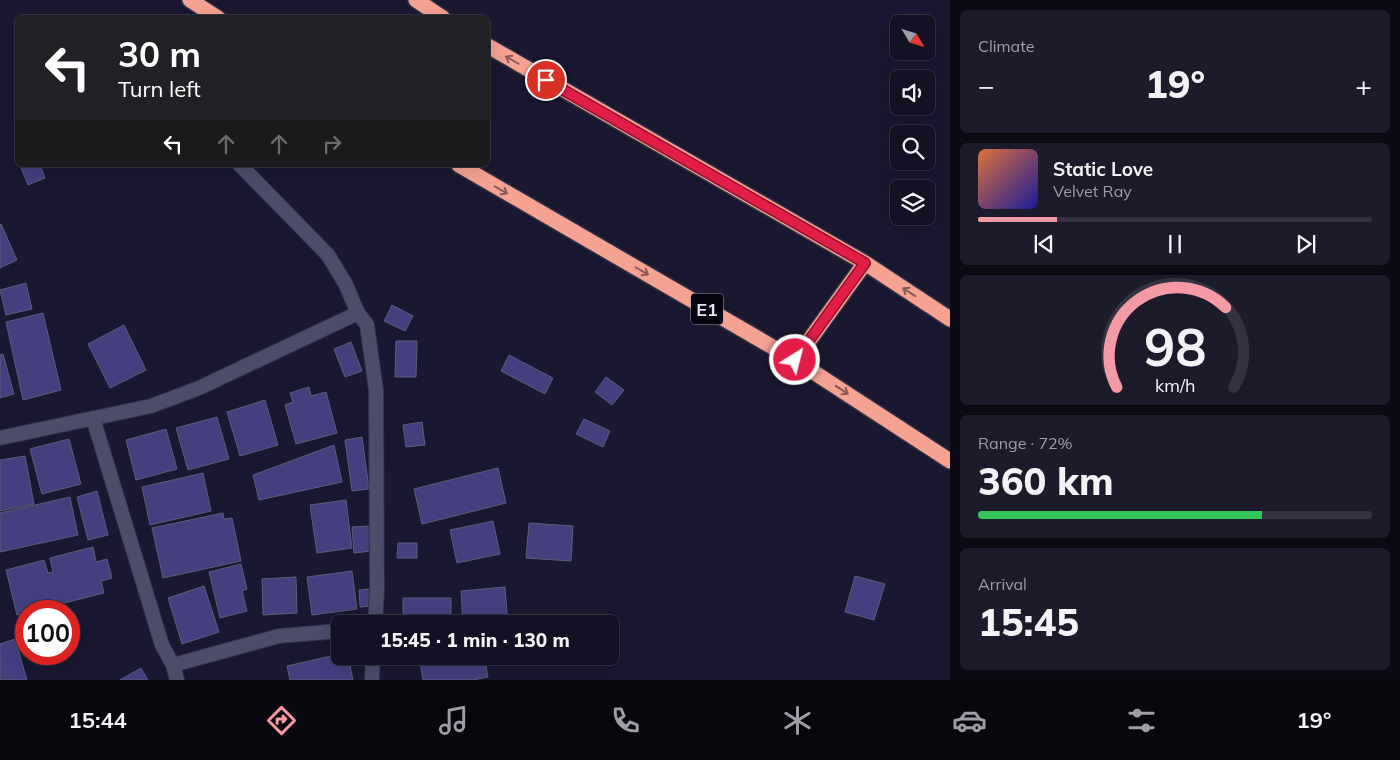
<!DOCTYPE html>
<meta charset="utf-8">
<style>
body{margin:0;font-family:Mulish,sans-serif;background:#1c1b2c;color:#f1f3f6;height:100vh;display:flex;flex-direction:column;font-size:19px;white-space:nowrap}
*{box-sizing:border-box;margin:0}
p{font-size:16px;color:#9d9ea6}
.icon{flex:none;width:28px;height:28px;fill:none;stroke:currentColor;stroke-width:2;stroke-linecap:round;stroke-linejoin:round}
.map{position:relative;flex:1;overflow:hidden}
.panel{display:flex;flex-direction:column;gap:10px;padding:10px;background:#0a0a14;width:450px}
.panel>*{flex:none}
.banner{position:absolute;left:15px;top:15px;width:475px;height:152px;border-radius:8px;box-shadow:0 5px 20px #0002,0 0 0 1px #323241;background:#202124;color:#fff;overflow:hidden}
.needle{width:32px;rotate:128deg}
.fabs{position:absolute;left:890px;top:15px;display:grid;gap:10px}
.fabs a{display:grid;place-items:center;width:45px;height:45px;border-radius:8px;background:#131224;box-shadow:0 5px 20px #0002,0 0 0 1px #323241;font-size:25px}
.speed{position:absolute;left:15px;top:600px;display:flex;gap:10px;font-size:25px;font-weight:700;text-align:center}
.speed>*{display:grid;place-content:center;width:65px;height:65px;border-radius:50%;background:#131224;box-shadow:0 5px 20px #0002,0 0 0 1px #323241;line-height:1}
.speed .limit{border:8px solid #d22;background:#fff;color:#111}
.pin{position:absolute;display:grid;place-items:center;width:42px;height:42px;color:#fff;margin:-21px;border:2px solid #fff;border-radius:50%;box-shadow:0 1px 5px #0007}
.me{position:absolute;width:55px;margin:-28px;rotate:36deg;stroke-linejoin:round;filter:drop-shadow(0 0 4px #0008)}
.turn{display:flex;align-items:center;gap:18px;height:105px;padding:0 20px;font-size:22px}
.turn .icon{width:65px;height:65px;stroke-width:2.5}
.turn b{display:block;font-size:35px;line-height:42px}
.lanes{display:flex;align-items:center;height:48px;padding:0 20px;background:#0003;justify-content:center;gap:25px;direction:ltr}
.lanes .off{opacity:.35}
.big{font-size:38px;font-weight:800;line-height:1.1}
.panel .widget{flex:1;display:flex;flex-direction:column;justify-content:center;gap:8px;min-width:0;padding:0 18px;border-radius:8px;background:#1c1b2c}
.panel .dial{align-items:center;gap:0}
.dial svg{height:130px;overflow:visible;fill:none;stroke:#323241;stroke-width:7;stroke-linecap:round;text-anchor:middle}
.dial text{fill:#f1f3f6;stroke:none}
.song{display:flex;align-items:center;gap:15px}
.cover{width:60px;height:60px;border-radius:8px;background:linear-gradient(135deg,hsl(20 70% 55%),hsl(240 70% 35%))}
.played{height:5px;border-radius:2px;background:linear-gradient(90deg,#f49aa4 20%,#323241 20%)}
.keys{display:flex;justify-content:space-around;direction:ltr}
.heat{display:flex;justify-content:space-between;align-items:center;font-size:28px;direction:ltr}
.charge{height:8px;border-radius:4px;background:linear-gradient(90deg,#34c759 72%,#323241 0)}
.trip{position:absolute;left:331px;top:615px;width:288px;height:50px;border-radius:8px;background:#131224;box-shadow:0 5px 20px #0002,0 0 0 1px #323241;font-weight:800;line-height:50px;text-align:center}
.dock{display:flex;height:80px;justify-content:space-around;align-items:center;background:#08070e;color:#9d9ea6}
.dock .icon{width:35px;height:35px}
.dock .selected{color:#f49aa4}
.dock b{font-size:22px;color:#f1f3f6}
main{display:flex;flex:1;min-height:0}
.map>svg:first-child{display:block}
.building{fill:#443f7f;stroke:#5b5c79}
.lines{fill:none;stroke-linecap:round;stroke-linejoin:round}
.minor-casing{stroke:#323044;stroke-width:16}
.motorway-casing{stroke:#323044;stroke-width:18}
.minor{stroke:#4d4d6a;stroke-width:14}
.motorway{stroke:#f5a292;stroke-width:15}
.oneway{stroke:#895b57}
.route-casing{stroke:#92132f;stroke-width:12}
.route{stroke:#e11d48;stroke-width:9}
.labels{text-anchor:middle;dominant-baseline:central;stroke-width:5;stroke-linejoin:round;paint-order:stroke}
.shield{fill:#06050f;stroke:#a1a1b1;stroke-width:1}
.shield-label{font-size:18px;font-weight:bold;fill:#e4e4f6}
</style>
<main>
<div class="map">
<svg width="950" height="680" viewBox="0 0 950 680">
<rect width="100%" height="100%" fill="#191830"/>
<path class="building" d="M20 165H40L45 178 28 185Z
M1 224 17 260 0 268V225Z
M26 283 32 309 6 315 0 290Z
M392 305 413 316 405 331 384 321Z
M43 313 61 390 23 400 6 322Z
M124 325 146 370 110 388 88 344Z
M396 341H417L416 377H395Z
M351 342 362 371 345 377 334 349Z
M3 354 14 394 0 398V355Z
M509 355 553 378 545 394 501 371Z
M606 377 624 390 612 405 595 392Z
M309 387 311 396 326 392 337 433 296 444 285 405 293 402 290 393Z
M265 400 278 445 240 456 227 412Z
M217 417 229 459 188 470 176 428Z
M584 419 610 431 603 447 576 434Z
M422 422 425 445 406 447 403 425Z
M166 429 177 469 136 480 126 440Z
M362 437 369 489 352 491 345 440Z
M69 439 81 484 42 494 30 449Z
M334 445 342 482 259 500 253 475Z
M25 456 34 504 0 511V460Z
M498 468 506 503 422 524 414 489Z
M203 473 211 511 150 525 142 487Z
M97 491 108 535 88 540 77 497Z
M70 497 78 535 0 552V513Z
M346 500 352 548 317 553 310 505Z
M223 513 224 519 232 518 241 561 163 578 152 528Z
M493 521 500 554 457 563 450 530Z
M529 523 573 526 571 561 526 558Z
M370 526 372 551 354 553 352 527Z
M398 543H417V558H397Z
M93 547 96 562 107 559 112 578 101 581 104 593 33 611H26V613L17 615 6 570 44 560 48 573 53 572 50 558Z
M241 564 247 589 242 591 247 611 220 618 209 572Z
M352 571 357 609 312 615 307 577Z
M855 576 885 584 874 620 845 612Z
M296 577 297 613 263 615 262 579Z
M204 586 219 632 182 644 168 598Z
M505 587 508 624H463L461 591Z
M371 589 372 606 360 607 359 590Z
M403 598H451V624H403Z
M15 639 27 680H0V644Z
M340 654V656H348L353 680H290L287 666Z
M419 656H484L488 677 474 680H423Z
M141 668 148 680H120Z"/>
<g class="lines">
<defs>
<path id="minor" d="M240 165 328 255 345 283 358 313 367 325 376 390 377 590 375 624
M93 418 162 645 173 665 177 680
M0 438 151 406 199 388 358 313
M173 665 279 636 340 631
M372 680 373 656"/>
<path id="motorway" d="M190 0 218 18
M416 0 443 18
M488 46 865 263 950 319
M459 165 795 360 950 461
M795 360 865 263"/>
</defs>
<use href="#minor" class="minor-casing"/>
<use href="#motorway" class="motorway-casing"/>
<use href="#minor" class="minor"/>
<use href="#motorway" class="motorway"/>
</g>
<defs><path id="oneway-shaft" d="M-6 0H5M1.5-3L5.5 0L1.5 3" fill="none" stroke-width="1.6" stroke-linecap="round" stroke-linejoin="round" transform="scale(1.25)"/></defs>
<g class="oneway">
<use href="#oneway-shaft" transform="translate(512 60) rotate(-150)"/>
<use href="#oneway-shaft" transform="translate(501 190) rotate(30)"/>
<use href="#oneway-shaft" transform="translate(642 271) rotate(30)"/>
<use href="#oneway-shaft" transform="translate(909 292) rotate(-147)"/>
<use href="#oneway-shaft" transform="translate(842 390) rotate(33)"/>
</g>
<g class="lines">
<defs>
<path id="route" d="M546 80 865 263 795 360"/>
</defs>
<use href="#route" class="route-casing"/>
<use href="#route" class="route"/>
</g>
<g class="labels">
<rect class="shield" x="691" y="293.5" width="32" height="31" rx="4"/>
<g class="shield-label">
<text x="707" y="309">E1</text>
</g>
</g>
</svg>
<div class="fabs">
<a><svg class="needle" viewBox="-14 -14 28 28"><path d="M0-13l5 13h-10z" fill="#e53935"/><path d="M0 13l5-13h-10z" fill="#9d9ea6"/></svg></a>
<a><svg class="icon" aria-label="sound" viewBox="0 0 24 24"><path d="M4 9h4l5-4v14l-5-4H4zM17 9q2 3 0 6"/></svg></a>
<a><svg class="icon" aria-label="search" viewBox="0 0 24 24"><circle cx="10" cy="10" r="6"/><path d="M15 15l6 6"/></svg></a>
<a><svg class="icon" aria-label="layers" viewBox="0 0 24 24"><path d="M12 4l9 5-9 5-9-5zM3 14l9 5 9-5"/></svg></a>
</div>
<div class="speed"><div class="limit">100</div></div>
<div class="pin" style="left:546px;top:80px;background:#d93025"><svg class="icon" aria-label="arrive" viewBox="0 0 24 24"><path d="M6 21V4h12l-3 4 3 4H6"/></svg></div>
<svg class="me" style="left:795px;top:360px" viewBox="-20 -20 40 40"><circle r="17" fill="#e11d48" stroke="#fff" stroke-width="3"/><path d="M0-11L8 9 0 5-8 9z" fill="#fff"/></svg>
<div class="trip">15:45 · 1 min · 130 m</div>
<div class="banner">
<div class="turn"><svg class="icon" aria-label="left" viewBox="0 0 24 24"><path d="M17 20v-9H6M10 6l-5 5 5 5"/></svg><div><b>30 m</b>Turn left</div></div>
<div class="lanes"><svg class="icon" aria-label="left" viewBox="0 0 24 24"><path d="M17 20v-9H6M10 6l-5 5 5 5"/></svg><svg class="icon off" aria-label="ahead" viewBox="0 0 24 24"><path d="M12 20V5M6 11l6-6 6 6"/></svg><svg class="icon off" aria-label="ahead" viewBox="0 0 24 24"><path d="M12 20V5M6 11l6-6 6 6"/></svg><svg class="icon off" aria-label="right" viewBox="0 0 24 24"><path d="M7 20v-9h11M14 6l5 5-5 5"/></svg></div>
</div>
</div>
<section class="panel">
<div class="widget"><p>Climate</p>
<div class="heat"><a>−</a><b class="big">19°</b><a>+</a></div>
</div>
<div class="widget">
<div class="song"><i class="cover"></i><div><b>Static Love</b><p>Velvet Ray</p></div></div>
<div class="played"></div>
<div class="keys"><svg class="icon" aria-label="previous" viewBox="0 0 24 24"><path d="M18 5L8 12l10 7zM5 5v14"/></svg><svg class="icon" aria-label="pause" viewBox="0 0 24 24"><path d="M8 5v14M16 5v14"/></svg><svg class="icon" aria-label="next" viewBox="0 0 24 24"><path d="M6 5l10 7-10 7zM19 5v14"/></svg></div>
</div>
<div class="widget dial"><svg viewBox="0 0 100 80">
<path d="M14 69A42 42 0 1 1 86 69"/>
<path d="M14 69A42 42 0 0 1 81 20" stroke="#f49aa4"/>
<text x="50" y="56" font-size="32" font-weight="700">98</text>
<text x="50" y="72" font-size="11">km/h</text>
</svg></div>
<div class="widget"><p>Range · 72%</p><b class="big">360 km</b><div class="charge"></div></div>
<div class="widget"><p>Arrival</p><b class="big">15:45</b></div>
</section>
</main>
<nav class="dock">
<b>15:44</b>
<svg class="icon selected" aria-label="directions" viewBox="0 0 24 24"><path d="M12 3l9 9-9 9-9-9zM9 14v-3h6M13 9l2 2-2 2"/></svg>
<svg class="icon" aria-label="music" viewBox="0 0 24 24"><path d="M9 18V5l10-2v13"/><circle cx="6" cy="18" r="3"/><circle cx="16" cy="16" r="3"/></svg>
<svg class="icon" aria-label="phone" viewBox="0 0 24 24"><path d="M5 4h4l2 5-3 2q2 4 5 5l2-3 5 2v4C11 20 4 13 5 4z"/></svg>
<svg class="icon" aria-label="climate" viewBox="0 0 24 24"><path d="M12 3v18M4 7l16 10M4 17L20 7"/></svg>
<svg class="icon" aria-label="car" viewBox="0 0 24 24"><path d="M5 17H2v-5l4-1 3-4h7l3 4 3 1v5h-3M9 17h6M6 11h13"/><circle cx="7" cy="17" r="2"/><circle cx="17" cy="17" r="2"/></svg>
<svg class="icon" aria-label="filters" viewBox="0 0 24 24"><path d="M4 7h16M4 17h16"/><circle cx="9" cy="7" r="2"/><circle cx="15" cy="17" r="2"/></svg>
<b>19°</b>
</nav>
